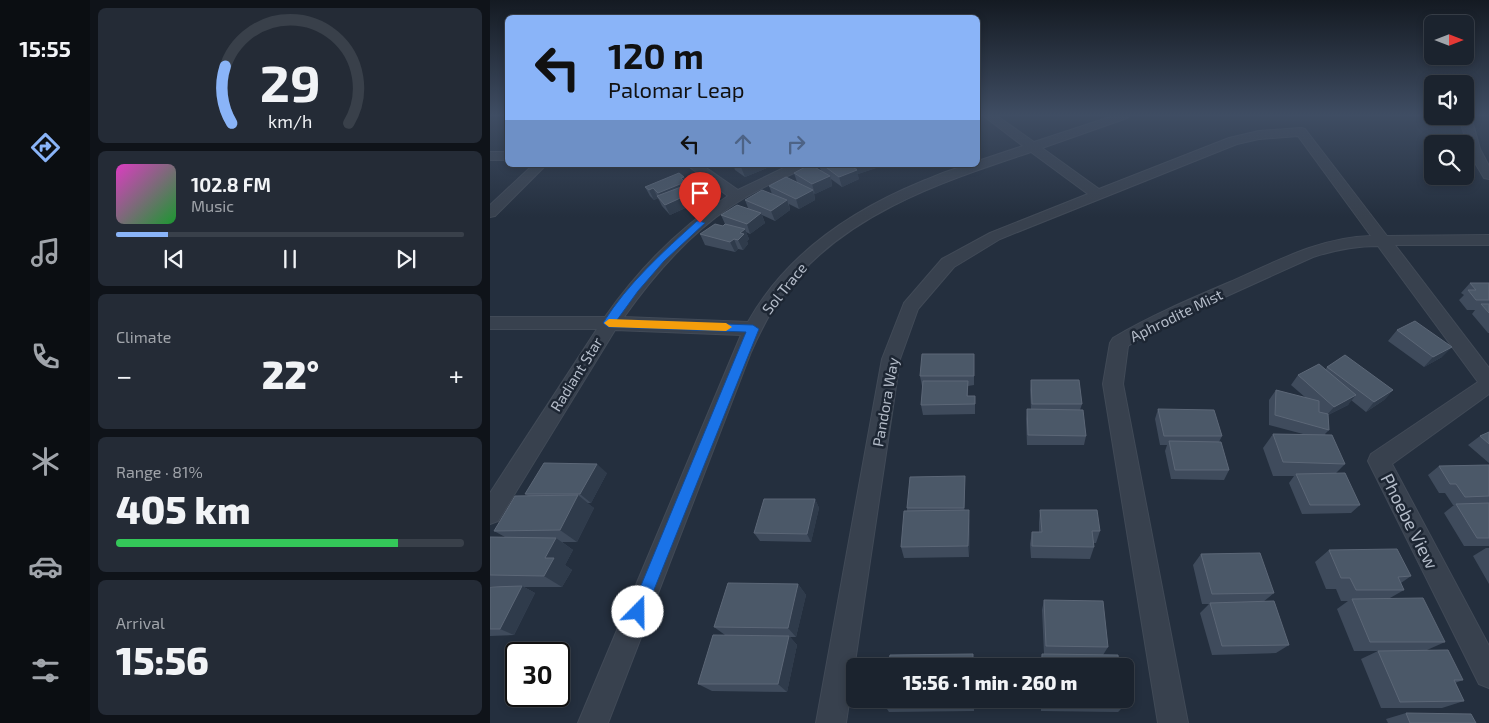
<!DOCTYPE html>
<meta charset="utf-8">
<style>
body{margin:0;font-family:"Exo 2",sans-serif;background:#242b36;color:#f1f3f6;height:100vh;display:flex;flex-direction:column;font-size:19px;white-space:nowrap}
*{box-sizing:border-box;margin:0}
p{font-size:16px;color:#a0a4aa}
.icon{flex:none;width:28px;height:28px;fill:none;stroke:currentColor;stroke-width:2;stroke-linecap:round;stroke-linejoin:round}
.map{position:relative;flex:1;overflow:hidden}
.panel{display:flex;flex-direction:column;gap:8px;padding:8px;background:#0f1319;width:400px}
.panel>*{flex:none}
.hud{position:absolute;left:15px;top:15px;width:475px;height:152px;border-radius:8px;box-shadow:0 2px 8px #0003,0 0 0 1px #39404a;background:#8ab4f8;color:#111;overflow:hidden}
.needle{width:32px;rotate:90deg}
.controls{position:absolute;left:934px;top:15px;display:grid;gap:10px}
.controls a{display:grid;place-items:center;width:50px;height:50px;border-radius:8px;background:#1b232e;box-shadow:0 2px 8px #0003,0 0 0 1px #39404a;font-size:25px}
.speed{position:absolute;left:15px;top:642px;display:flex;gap:10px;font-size:25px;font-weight:700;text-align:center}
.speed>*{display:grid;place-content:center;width:65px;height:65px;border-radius:50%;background:#1b232e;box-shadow:0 2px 8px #0003,0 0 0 1px #39404a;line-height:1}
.speed .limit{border:2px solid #111;border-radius:8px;background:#fff;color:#111}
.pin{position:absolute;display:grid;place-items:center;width:42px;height:42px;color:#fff;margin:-51px -21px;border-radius:50% 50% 50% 0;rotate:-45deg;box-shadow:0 0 5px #0007}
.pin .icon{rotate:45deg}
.me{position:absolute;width:55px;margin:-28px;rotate:22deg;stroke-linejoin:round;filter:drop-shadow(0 0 4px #0008)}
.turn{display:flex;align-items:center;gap:18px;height:105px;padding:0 20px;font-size:22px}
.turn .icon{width:65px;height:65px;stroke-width:2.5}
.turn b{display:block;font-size:35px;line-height:42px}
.lanes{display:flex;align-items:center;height:48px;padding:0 20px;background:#0003;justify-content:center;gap:25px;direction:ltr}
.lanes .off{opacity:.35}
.big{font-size:38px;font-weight:800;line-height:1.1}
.panel .tile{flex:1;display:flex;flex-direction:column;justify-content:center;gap:8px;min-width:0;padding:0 18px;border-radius:8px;background:#242b36}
.panel .dial{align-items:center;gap:0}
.dial svg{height:130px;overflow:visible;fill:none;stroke:#39404a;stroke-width:7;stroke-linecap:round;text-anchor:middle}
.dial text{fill:#f1f3f6;stroke:none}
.song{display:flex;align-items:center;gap:15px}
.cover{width:60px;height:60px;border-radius:8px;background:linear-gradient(135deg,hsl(310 70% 55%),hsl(130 70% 35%))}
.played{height:5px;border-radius:2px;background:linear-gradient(90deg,#8ab4f8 15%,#39404a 15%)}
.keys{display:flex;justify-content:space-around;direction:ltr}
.heat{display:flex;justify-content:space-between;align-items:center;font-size:28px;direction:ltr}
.charge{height:8px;border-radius:4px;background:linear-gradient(90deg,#34c759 81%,#39404a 0)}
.trip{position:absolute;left:356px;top:658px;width:288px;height:50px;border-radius:8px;background:#1b232e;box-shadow:0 2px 8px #0003,0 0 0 1px #39404a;font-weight:800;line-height:50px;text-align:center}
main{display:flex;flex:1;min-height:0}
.dock{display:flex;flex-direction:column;width:90px;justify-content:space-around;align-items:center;background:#0b0e12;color:#a0a4aa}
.dock .icon{width:35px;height:35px}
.dock .active{color:#8ab4f8}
.dock b{font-size:22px;color:#f1f3f6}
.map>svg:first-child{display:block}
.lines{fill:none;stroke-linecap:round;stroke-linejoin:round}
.minor-casing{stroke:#414a57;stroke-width:2}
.minor{fill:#38414e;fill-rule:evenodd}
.wall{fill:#3f4b5c}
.shaded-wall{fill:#2f3b4b}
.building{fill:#4b5868;stroke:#5c6777}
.route{fill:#1a73e8;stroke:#114b97}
.slow{fill:#f59e0b}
.labels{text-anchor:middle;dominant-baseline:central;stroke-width:5;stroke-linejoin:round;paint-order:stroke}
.street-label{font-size:15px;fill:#b4bcc9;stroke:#1d2633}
.near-street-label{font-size:18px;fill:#b4bcc9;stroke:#1d2633}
</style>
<main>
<nav class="dock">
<b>15:55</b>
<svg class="icon active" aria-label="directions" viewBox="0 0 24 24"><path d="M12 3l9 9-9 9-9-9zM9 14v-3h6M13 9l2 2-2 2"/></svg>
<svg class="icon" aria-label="music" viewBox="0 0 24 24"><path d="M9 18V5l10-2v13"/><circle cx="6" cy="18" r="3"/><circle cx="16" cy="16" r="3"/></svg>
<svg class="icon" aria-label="phone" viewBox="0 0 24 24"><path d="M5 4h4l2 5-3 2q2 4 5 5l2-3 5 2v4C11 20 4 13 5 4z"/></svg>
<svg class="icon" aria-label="climate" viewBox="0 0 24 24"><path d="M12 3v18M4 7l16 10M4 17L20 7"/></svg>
<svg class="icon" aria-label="car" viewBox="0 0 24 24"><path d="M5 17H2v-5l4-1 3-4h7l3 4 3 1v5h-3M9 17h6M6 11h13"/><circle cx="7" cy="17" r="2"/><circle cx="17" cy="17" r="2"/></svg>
<svg class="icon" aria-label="filters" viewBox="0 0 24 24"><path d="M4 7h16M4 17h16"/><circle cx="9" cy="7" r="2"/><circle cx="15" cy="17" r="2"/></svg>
</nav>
<section class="panel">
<div class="tile dial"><svg viewBox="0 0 100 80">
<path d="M14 69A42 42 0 1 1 86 69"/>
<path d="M14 69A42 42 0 0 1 10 34" stroke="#8ab4f8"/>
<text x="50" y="56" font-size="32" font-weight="700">29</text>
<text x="50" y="72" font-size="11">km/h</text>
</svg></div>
<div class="tile">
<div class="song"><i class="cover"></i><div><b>102.8 FM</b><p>Music</p></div></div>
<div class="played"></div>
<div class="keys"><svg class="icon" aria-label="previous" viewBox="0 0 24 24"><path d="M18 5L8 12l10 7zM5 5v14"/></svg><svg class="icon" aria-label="pause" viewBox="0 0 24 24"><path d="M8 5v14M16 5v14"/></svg><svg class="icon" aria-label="next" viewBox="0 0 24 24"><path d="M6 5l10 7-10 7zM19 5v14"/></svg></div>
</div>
<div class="tile"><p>Climate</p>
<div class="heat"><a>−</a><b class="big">22°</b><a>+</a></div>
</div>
<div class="tile"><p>Range · 81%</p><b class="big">405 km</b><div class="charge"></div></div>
<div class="tile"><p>Arrival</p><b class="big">15:56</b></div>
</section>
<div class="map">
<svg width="999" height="723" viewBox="0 0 999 723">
<rect width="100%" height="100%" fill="#242f3e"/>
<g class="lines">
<defs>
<path id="minor" d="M494 116H507L544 142 623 116H639L637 118 552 148 609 189 739 138 769 131 811 128 815 129 897 236 999 235V245H905L999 368V394L902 464 999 646V688L989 684 878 461 881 454 988 382 888 246C865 246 845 250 823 257L664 329 638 346 633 384 698 723H668L613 384 620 343 623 338C660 316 700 299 740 282 785 262 831 237 881 236L808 136 769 139 747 144 510 239 464 267 428 309 410 359 356 723H326L392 359 414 303 452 259 500 233 598 194 541 152C451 182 350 215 292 296 279 313 270 332 261 352L118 723H88L251 335 125 330 8 521 0 524V493L107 329H0V317H115C148 270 190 227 238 196L197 165H212L248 190 300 165H316L315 168C289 180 263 191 240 207 197 236 163 276 134 317L258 322C296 254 362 210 433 181 451 174 469 165 488 165V161L533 146Z
M966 116H978L982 120 990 149 999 166V179L994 178 981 156 970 121Z
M0 152H18V160H0Z
M43 165H56L5 216 0 217V205Z"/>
</defs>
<use href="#minor" class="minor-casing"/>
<use href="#minor" class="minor"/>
</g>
<path class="wall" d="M239 165H284L255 177 245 170 244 167Z
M329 165H385L386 168 368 174H367L369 179 352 187 341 179 342 186 325 194 324 193 325 200 309 209 299 204 300 210 285 221 272 215 275 223 260 234 256 232 259 239 257 241 258 244 253 250 248 249 245 252 215 245 210 234 233 226 235 224 231 215 258 208 255 200 282 194 279 186 307 182 304 173 331 171Z
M194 177 197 184 208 190 213 200 180 215 172 206 168 198 164 200 160 196 155 187Z
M980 283H999V333H998L982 314 985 310H977L969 300 974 295 971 293Z
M907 330 952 357 934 367 898 341Z
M484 354V385L478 386V396H485V414L433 415 431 405 433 386H432L430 376Z
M837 367 903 390 894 400 876 412 861 400 858 405 838 415 839 430 835 434 855 464 846 473 870 505 861 513 812 514 799 483 804 476H783L773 448 783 434H813L779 425V400L786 390 816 398 801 385 808 375 835 370Z
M541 380 592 404 590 410 596 436 594 445H537L536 419 537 409H541L540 390Z
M668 409 732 436 729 442 739 470 734 480 681 479 675 451 677 445H670L665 419Z
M999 432V463L978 445 990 436Z
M999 465V546H974L954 513 964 505H963L955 493H949L938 475 949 466Z
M117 473 101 503H97L104 508 87 542H72L83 550 75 565 82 570 72 587H34L45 593 24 635 0 636V587L15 586H0V537H15L4 531 38 496 35 494Z
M475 476V510L480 522 479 557 414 558 411 547 417 511V508Z
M325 499 329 508 321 542 270 541 264 533Z
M550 510 610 531 606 543H604V547L600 559 541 558 540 544 542 532H549V522Z
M996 548H999V584L983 556Z
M839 550 921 576 911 583 914 590 900 598 955 642 937 650 973 680 965 683 974 701 952 708H891L871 659 888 651H864L847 609 858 601H851L846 589H836L825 562Z
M711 554 784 593 773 602 799 645 786 653 722 655 710 613 719 604H712L703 565Z
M308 584 316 595 306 637H300L307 645 297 692 222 691 208 684 235 635 224 627Z
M554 600 618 647 613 655 629 666H550V662L552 654H554L552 610Z
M484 699V711L399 712 395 706Z
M551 699H633L634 706 628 712 551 711Z
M916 713 986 723H898L896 719Z"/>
<path class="shaded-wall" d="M257 165H284L255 177 251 167Z
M366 165H385L386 168 368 174Z
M367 170 369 179 352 187 349 177Z
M340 176 342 186 325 194 322 184Z
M194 177 199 187 173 203 168 193 191 178Z
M163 188 168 198 164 200 159 190Z
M208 190 213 200 180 215 175 205Z
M323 190 325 200 309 209 306 199Z
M297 200 300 210 285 221 281 211Z
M271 213 275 223 260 234 257 224Z
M255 229 259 239 257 241 258 244 253 250 248 240 250 233Z
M244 239 248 249 245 252 240 242Z
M962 347 952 357 934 367 943 357Z
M903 390 894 400 876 412 884 402Z
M866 395 858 405 836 416 844 407Z
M107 464 117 473 101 503 90 494Z
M475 476V516L474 508Z
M88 495 104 508 87 542 70 530Z
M325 499 329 508 321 542 317 534Z
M479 510 480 522 479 557 478 546Z
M66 538 83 550 75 565 82 570 72 587 54 576 55 558Z
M308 584 316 595 306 637 298 628Z
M32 586 45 593 24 635 10 629Z
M299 636 307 645 297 692 288 684Z"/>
<path class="building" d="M248 165H257L251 167Z
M319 165H321L340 176 322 184 304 173Z
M333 165H360L367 170 349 177Z
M189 173 194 177 191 178 195 182 168 193 163 188 159 190 155 187Z
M296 177 323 190 306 199 279 186Z
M199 184 208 190 175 205 167 196Z
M272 190 297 200 281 211 255 200Z
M247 205 271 213 257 224 231 215Z
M225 224 233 226 235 224 255 229 250 233 254 234 248 240 244 239 240 242 210 234Z
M980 283H999V300H986L978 290H986Z
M991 304H999V313Z
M925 321 962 347 943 357 907 330Z
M432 354H484V376H430Z
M855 355 903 390 884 402 837 367Z
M829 364 866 395 844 407 808 375Z
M541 380H589L592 404H542Z
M433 381H478L477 396H485V404L431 405Z
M786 390 829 401V412L838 414 839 430 785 415Z
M537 409 593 410 596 436 538 435Z
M668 409 724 410 732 436H674Z
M999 432V444L990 436Z
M783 434 842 435 855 464 793 462Z
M679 441 731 442 739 470H685Z
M54 463 107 464 90 494H35Z
M999 465V496L975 497 966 484H960L949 466Z
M855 473 870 505H820L806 474Z
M475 476 474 508H417L420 477Z
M88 495 70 530 4 531 25 496Z
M274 499H325L317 534 264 533Z
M999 503V538H987L966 504Z
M479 510 478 546 411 547 414 511Z
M550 510H607L610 531H602L604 547 542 546V532H552Z
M0 537 66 538 55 558H64L54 576 0 575Z
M907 549 921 576 908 577 914 590H866L860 578H851L839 550Z
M770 553 784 593 722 594 711 554Z
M238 583 308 584 298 628 224 627Z
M32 586 10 629H0V587Z
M933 598 955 642H880L862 599Z
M554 600 613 601 618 647 556 646Z
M784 601 799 645 732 646 720 603Z
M223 635 299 636 288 684H208Z
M958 650 973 680H964L974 701 910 702 888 651Z
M483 654V666H398L400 655Z
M552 654 628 655 629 666H552Z
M395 699H483V705L395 706Z
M554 699H633L634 706 554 705Z
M916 713 981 714 986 723H920Z"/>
<linearGradient id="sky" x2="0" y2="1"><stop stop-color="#141a22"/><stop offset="0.53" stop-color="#3f4d63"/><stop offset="1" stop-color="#3f4d63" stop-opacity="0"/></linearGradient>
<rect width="999" height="217" fill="url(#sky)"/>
<path class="route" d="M207 221H210L215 223 174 261 148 291 127 320 263 325 269 329 153 617 148 620 142 617 140 612 256 332 118 327 113 323C138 283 173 252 207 221Z"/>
<path class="slow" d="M119 319 236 323 242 327 236 331 119 327 114 323Z"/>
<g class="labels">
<g class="street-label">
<text transform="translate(294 288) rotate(-51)">Sol Trace</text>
<text transform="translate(686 315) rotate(-26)">Aphrodite Mist</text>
<text transform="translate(86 374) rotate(-58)">Radiant Star</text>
<text transform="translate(395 402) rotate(-80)">Pandora Way</text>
</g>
<g class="near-street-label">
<text transform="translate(920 521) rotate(63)">Phoebe View</text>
</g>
</g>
</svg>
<div class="controls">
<a><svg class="needle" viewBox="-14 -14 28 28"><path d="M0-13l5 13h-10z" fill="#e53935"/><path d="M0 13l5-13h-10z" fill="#a0a4aa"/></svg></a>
<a><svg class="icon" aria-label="sound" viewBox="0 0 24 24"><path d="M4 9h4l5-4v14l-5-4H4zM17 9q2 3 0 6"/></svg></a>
<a><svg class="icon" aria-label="search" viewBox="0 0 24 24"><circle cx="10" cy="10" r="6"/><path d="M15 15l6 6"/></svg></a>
</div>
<div class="speed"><div class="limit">30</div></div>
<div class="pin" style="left:210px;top:223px;background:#d93025"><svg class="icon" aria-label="arrive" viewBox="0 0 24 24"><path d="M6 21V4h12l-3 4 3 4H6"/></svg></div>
<svg class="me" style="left:148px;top:612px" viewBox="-20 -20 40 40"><circle r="19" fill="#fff"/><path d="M0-13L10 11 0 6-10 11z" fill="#1a73e8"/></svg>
<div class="trip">15:56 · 1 min · 260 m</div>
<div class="hud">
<div class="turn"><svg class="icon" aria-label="left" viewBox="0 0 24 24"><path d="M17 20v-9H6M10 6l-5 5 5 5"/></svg><div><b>120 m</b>Palomar Leap</div></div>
<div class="lanes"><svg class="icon" aria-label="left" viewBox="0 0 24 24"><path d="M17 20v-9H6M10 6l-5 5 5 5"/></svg><svg class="icon off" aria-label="ahead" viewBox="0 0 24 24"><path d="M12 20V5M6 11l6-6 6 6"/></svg><svg class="icon off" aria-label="right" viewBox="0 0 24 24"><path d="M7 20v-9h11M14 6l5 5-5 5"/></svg></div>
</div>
</div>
</main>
